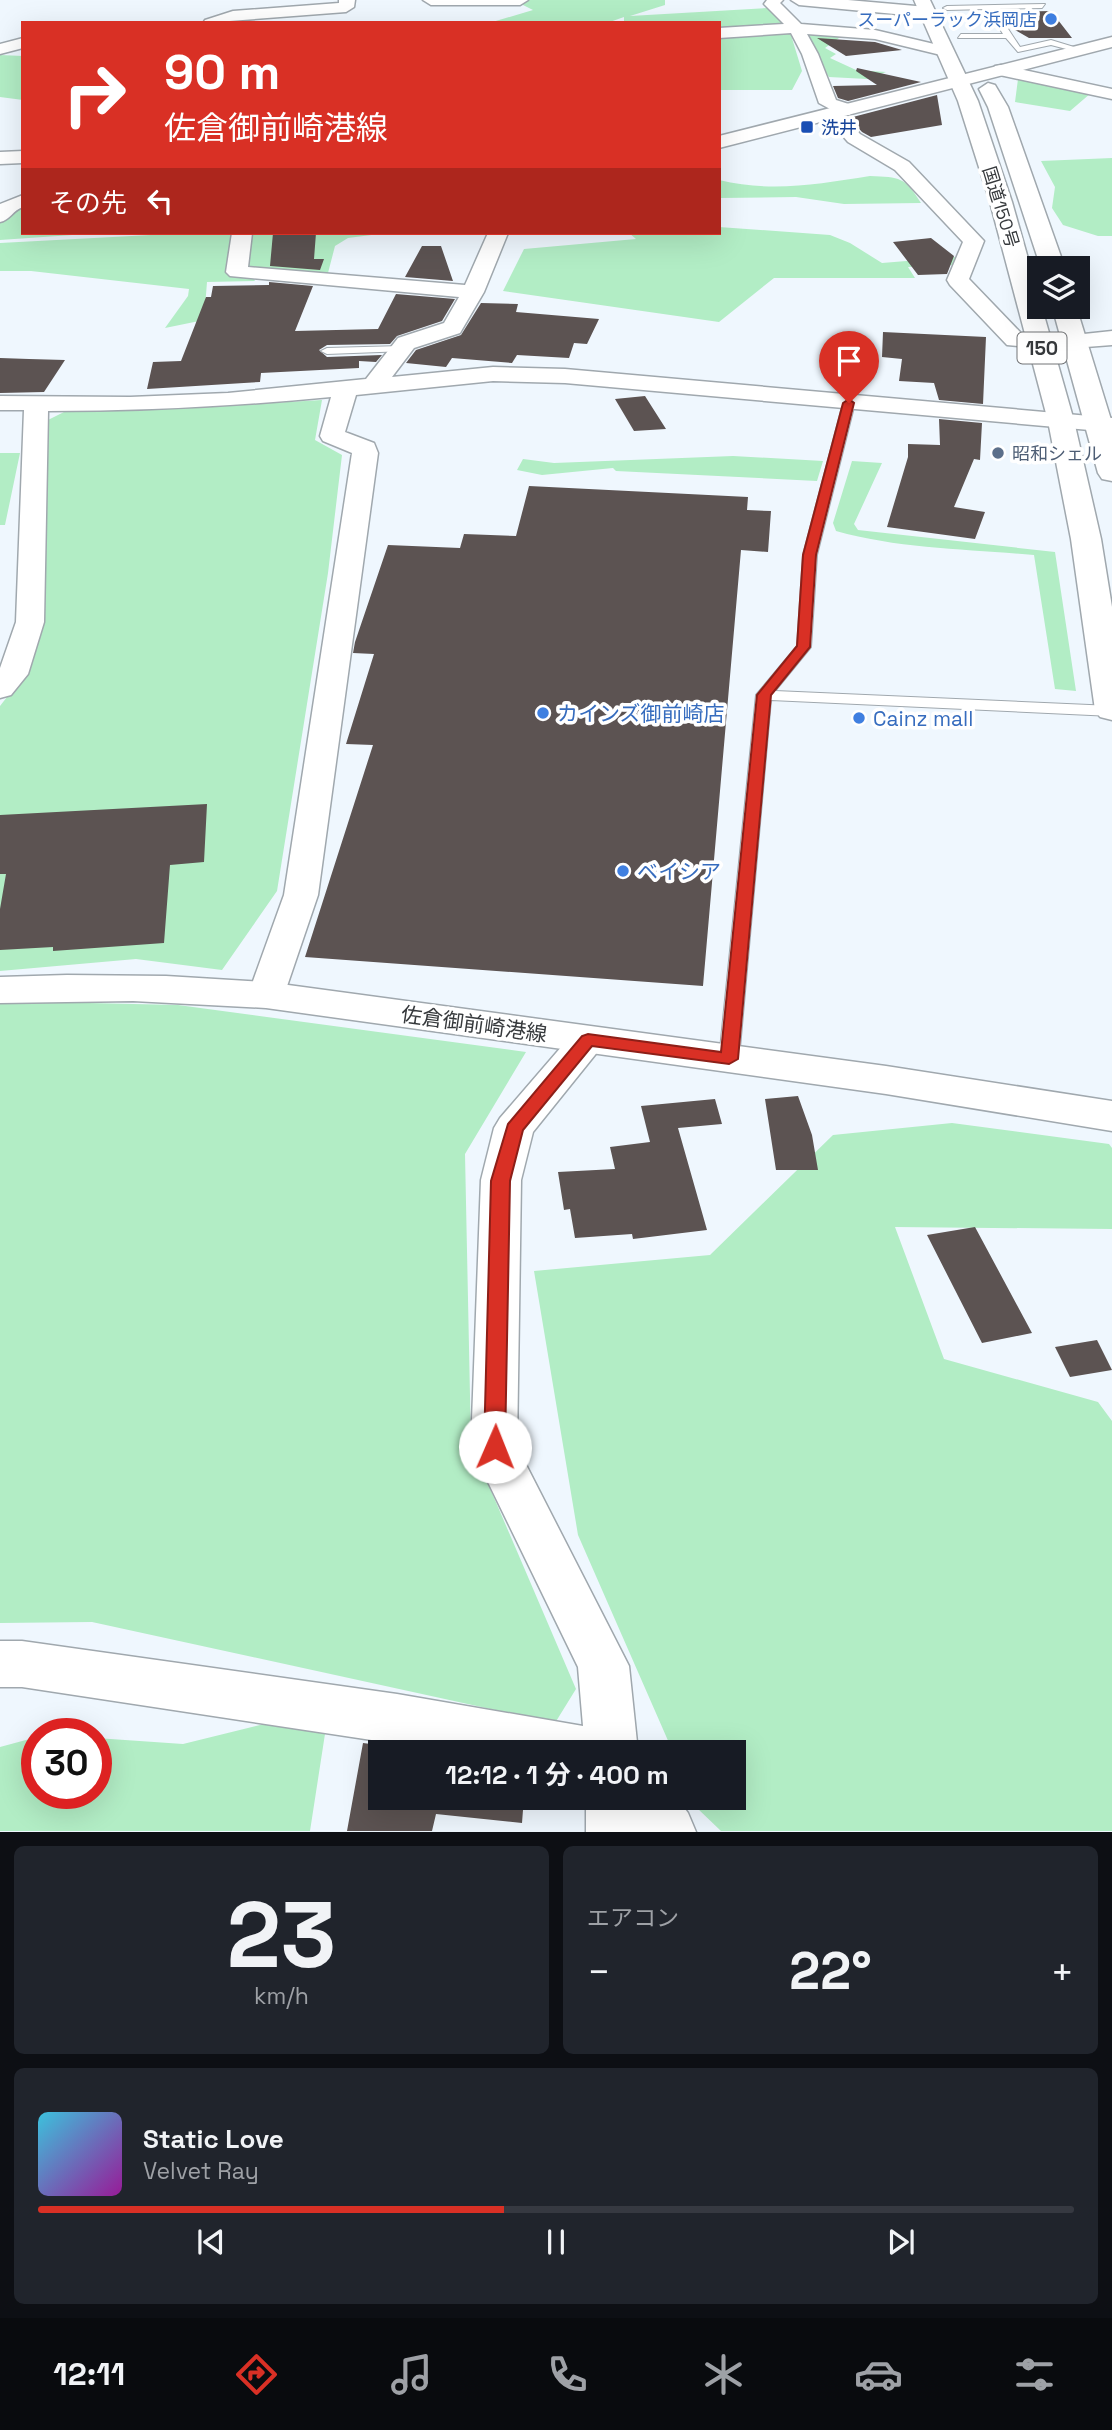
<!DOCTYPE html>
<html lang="ja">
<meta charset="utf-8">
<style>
body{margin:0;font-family:"Space Grotesk","Noto Sans JP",sans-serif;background:#20242c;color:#f1f3f6;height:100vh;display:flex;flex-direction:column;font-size:26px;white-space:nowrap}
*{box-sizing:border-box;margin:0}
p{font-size:23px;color:#9ea1a6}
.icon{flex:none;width:38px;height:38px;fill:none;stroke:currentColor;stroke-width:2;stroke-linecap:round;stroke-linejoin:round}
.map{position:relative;height:1832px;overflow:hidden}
.panel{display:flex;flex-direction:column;gap:14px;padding:14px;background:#0d0f14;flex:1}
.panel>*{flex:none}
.banner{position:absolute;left:21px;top:21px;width:700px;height:214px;border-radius:0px;box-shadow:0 7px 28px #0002;background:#d93025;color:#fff;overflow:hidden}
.tools{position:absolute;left:1027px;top:256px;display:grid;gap:14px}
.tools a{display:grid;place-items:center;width:63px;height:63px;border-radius:0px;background:#171b24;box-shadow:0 7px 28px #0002;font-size:35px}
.speed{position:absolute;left:21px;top:1718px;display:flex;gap:14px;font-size:35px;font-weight:700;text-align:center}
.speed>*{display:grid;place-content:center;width:91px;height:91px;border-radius:50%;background:#171b24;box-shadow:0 7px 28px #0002;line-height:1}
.speed .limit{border:10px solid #d22;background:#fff;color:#111}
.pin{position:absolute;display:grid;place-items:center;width:60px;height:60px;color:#fff;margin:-72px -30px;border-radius:50% 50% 50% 0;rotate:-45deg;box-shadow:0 0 7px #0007}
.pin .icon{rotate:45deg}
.me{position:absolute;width:77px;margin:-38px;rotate:1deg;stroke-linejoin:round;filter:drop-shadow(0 0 5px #0008)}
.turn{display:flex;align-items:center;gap:24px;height:147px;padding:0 28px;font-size:32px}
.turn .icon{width:91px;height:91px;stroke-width:2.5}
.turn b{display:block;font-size:49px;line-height:60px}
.then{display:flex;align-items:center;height:66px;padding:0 28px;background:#0003;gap:14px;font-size:26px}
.big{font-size:52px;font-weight:700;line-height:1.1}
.panel .widget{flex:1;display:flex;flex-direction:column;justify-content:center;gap:10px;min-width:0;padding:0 24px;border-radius:10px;background:#20242c}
.panel .dial{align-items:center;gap:0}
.dial b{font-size:91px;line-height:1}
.song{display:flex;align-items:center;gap:21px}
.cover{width:84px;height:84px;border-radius:10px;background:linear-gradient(135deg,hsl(190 70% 55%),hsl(300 70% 35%))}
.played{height:7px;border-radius:4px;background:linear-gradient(90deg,#d93025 45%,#363941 45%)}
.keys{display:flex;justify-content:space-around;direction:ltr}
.heat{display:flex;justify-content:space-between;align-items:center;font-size:38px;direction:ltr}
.panel .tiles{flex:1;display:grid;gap:14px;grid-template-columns:1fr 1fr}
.widget:last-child{grid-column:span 2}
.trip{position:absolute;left:368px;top:1740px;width:378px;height:70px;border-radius:0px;background:#171b24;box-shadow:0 7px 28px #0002;font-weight:700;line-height:70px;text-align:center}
.dock{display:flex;height:112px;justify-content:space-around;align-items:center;background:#090b0e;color:#9ea1a6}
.dock .icon{width:49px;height:49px}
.dock .active{color:#d93025}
.dock b{font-size:32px;color:#f1f3f6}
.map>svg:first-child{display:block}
.green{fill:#b2edc5}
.building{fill:#5c5352}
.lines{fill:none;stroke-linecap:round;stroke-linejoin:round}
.lane-casing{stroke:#a0a8ae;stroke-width:2}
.street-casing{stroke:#a0a8ae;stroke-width:3}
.secondary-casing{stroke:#a0a8ae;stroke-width:3}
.highway-casing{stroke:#a0a8ae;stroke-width:3}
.lane{fill:#fff;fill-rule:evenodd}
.street{fill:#fff;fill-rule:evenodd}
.secondary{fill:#fff;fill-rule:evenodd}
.highway{fill:#fff;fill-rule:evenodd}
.route{fill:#d93025;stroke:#8d1f18;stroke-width:2}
.shop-dot{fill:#3f7fe0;stroke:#fff;stroke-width:2.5}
.transit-dot{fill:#1a4fb4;stroke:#fff;stroke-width:2.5}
.service-dot{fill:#5c6f8a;stroke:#fff;stroke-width:2.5}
.labels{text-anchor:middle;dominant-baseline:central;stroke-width:7;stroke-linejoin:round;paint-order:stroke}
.far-shop-label{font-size:18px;fill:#366cbe;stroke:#fff;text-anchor:end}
.far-transit-label{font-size:18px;fill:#164399;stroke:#fff;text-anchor:start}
.far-street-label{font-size:18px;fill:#36393c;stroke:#fff}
.far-service-label{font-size:18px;fill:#4e5e75;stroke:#fff;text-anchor:start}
.shield{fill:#fff;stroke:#727476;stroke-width:2}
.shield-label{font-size:19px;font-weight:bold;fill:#36393c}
.shop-label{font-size:21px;fill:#366cbe;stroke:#fff;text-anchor:start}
.street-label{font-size:21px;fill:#36393c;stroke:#fff}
</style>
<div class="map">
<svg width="1112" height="1832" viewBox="0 0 1112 1832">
<rect width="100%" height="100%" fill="#eff7fe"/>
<path class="green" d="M513 0H665V5L630 16 767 8 783 23 719 31V23H624V17L607 23H489L533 10Z
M779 28 791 35 802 71 792 90H719V36Z
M805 30 846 33 825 48 836 54 830 58 856 70 886 72 867 79 829 77 818 61Z
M0 55 23 56V100L0 97Z
M1018 79 1091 93 1070 111 1015 102Z
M1112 158V236H1098L1063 225 1052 208 1055 187 1041 161Z
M870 176C900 177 905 177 921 203L844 204 796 197 719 198V180C772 193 818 184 870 176Z
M23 204V233H101L0 240V220Z
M719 227 830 235 850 243 882 263 955 257 954 265 908 267 915 278H774L719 322 503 291 524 249 636 239 629 233H719Z
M188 233H242V237L245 233 308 236 320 233H387L348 238 335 246 328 273 317 276 251 275 255 281 207 282 204 320 165 328 188 296 189 289 31 271H0V243Z
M322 400 315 440 342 455 328 573 277 891 222 970 136 959 0 971V706L28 670 48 420 68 410 221 406Z
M0 453H20L5 525H0Z
M733 456 823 461 817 481 616 471 613 468 542 475 517 470 523 459 554 463Z
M852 461 882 463 854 524 858 530 1055 552 1076 691 1055 689 1034 555C968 549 900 549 836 531L833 523Z
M0 1001 178 1005 526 1052 465 1154 471 1444 576 1689 555 1723 92 1622 0 1623Z
M952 1123 1109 1144 1112 1148V1229L895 1227 944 1359 1098 1402 1112 1421V1831H721L697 1808 693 1797H733V1752H673L578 1535 534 1271 710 1255 833 1135Z
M329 1708 310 1831H0V1747L37 1737V1794H96V1738L183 1744Z"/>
<path class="building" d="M1051 11 1072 38H1029L1010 27 1000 12Z
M817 38 875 42 902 50 846 56Z
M857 68 921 82 848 101 838 98 833 86 877 85 856 71Z
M937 95 942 125 871 137 862 132 849 118Z
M273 233H316L314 259H324L320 270 270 266Z
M931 238 954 256 947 274 918 275 893 242Z
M422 246H441L453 281 405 277Z
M269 282 313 286 295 331 378 329 396 294 455 299 442 321 397 336 390 344 327 345 319 350 327 357 382 355 376 362 359 361V368L261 373 260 382 147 389 153 362 181 361 206 297H211L213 286 269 285Z
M481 303 518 304 516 312 599 319 587 344 574 343 569 358 517 355 512 363 452 358 446 367 406 363 416 350 461 335Z
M883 332 986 337 983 404 939 400 934 383 899 381 902 359 882 357Z
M0 358 29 359 65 360 44 392 0 393Z
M645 396 666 429 634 431 615 399Z
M939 419 982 423 980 460 974 459 954 507 985 512 975 539 887 527 908 457V444L940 445Z
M529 486 748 497 747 510 771 511 768 552 741 550 703 986 305 957 373 745 346 744 374 654 353 653 355 642 388 545 460 548 464 534 516 536Z
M207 804 204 862 170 865 164 943 53 951V947L0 950V909L6 874H0V815Z
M798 1096 812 1135 818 1170H776L765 1099Z
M715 1099 722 1124 678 1128 707 1230 633 1239 632 1234 575 1238 570 1209 564 1210 558 1172 615 1169 610 1147 650 1142 641 1106Z
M975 1227 982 1240 1032 1333 982 1343 927 1235Z
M1097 1340 1112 1370 1070 1377 1055 1347Z
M363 1743 432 1752H380V1797H524L522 1823 436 1814 432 1831H347Z"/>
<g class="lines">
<defs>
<path id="lane" d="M1045 4 1042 8 995 9 1020 47 1051 40 1074 47V51L1051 45 1018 52 1006 38H958L961 34H1003L987 9 947 10 943 8 947 6Z
M402 346 408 349 406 351 327 354 321 351 327 348Z
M849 399 855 403 817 555 811 647 775 691 1112 706V716L771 700 739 1059 736 1064H722L719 1059 756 695 797 646 803 555 843 403Z"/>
<path id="street" d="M339 0H355L354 7 346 12 203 23 205 20 233 11 339 3Z
M423 0H528L520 5H431Z
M767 0H783L780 3 801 24 875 30 951 48 953 51 951 54 945 56 875 39 807 34 818 54 836 100 855 106 858 110 849 115 842 114 860 134 909 162 984 241 969 279 1021 333 1048 336 1051 341 1048 346 1040 348 1007 345 950 285 947 280 963 242 895 170 848 142 827 118 824 114 830 109 819 103 802 54 791 33 719 38V28L784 24 764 4Z
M791 0H848L927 7 935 12 927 17 799 5Z
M23 38V48L0 54V44Z
M1001 65 1112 89V99L995 74 993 70 995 66Z
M23 195V207C13 210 10 220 0 222V204Z
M232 233H252L248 267 465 285 488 233H508L484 292 460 333 414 348 392 377 493 367 565 369 1112 418V432L565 383 493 381 356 395 345 432 374 443 378 453 318 895 284 995 279 1003 266 1007 253 1003 248 995 284 895 352 453 323 441 320 436 331 397C237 406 143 411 48 411L44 622 28 674 11 695 0 698V668L16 622 24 410H0V396L130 397 228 393 366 379 398 338 444 323 459 297 230 276 226 272Z
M1112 331V345L1073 348 1065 346 1062 341 1065 336Z
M588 1028 601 1031 607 1040 533 1132 521 1180 517 1447 629 1666 638 1752H451L22 1687H0V1641H22L397 1694 583 1726 578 1667 471 1447 481 1180 494 1128 500 1118 575 1031Z
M586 1797H676L688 1813 696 1832H586Z"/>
<path id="secondary" d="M1112 37V47L719 148V136Z
M23 151V163L0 164V152Z
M67 975 166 976 266 982 886 1066 1112 1101V1131L886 1094 266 1008 133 1001 0 1003V977Z"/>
<path id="highway" d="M914 0H930L978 101 1012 202 1074 421 1101 539 1112 607V720L1100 717 1095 710 1071 539 1048 421 1029 349 990 202 958 101Z
M988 83 995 85 1008 107 1065 268H1041L988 107 979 89Z
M1052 306H1076L1112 423V481L1102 479 1098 473Z"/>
</defs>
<use href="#lane" class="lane-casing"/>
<use href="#street" class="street-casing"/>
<use href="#secondary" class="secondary-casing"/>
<use href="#highway" class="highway-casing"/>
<use href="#lane" class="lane"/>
<use href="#street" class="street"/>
<use href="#secondary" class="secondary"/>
<use href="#highway" class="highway"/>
</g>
<path class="route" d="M849 399 854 403 816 555 810 647 771 695 738 1059 729 1064 592 1046 523 1130 510 1181 505 1447 502 1453 495 1456 487 1453 484 1447 491 1181 508 1124 582 1036 588 1034 721 1052 757 695 797 646 803 555 843 403Z"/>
<g class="shop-dot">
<circle cx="1051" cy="19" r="7"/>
<circle cx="543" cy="713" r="7"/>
<circle cx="859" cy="718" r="7"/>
<circle cx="623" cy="871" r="7"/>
</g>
<rect class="transit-dot" x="800" y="120" width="14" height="14" rx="3.5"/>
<circle class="service-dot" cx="998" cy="453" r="7"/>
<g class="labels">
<g class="far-shop-label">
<text x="1037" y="19">スーパーラック浜岡店</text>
</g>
<g class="far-transit-label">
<text x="821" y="127">洗井</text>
</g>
<g class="far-street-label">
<text transform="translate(1001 207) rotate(73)">国道150号</text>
</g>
<g class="far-service-label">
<text x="1012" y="453">昭和シェル</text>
</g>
<rect class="shield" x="1017.5" y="332.5" width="49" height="31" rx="5"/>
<g class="shield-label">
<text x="1042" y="348">150</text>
</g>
<g class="shop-label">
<text x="557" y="713">カインズ御前崎店</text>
<text x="873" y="718">Cainz mall</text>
<text x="637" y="871">ベイシア</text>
</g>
<g class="street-label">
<text transform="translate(474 1024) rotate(8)">佐倉御前崎港線</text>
</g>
</g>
</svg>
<div class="tools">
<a><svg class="icon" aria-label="layers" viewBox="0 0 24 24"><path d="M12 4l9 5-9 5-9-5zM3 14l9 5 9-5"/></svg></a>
</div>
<div class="speed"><div class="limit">30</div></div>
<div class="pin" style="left:849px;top:403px;background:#d93025"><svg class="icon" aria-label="arrive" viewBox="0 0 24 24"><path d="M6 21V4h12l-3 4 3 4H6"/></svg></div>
<svg class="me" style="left:495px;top:1447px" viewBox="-20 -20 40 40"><circle r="19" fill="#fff"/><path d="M0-13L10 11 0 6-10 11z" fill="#d93025"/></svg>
<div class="trip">12:12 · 1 分 · 400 m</div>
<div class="banner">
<div class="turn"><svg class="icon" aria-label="right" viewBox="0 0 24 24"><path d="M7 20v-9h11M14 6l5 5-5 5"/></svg><div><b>90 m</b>佐倉御前崎港線</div></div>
<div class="then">その先<svg class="icon" aria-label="left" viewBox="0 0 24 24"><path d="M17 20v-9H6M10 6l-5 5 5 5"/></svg></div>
</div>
</div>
<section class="panel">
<div class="tiles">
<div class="widget dial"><b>23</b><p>km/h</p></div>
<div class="widget"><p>エアコン</p>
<div class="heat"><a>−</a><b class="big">22°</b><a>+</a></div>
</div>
<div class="widget">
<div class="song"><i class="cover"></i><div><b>Static Love</b><p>Velvet Ray</p></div></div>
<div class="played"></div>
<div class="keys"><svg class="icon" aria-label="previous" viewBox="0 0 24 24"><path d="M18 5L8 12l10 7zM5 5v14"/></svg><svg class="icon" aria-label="pause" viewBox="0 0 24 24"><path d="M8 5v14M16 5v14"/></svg><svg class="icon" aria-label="next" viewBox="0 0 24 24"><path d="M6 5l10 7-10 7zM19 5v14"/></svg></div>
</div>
</div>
</section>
<nav class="dock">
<b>12:11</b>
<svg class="icon active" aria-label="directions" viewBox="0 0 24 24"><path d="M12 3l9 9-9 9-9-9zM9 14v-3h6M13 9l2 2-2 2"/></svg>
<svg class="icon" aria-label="music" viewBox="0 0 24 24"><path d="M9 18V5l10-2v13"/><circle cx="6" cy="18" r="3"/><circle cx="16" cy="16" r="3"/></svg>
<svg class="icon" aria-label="phone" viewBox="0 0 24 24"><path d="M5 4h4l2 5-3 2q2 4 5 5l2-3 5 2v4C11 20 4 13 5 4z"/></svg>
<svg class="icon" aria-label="climate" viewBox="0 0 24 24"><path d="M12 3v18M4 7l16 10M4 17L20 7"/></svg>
<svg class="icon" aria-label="car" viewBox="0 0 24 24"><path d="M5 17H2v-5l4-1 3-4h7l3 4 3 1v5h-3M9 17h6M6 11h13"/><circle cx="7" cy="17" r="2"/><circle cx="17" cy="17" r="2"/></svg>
<svg class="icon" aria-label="filters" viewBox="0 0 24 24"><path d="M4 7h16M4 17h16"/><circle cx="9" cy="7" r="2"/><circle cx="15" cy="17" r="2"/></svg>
</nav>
